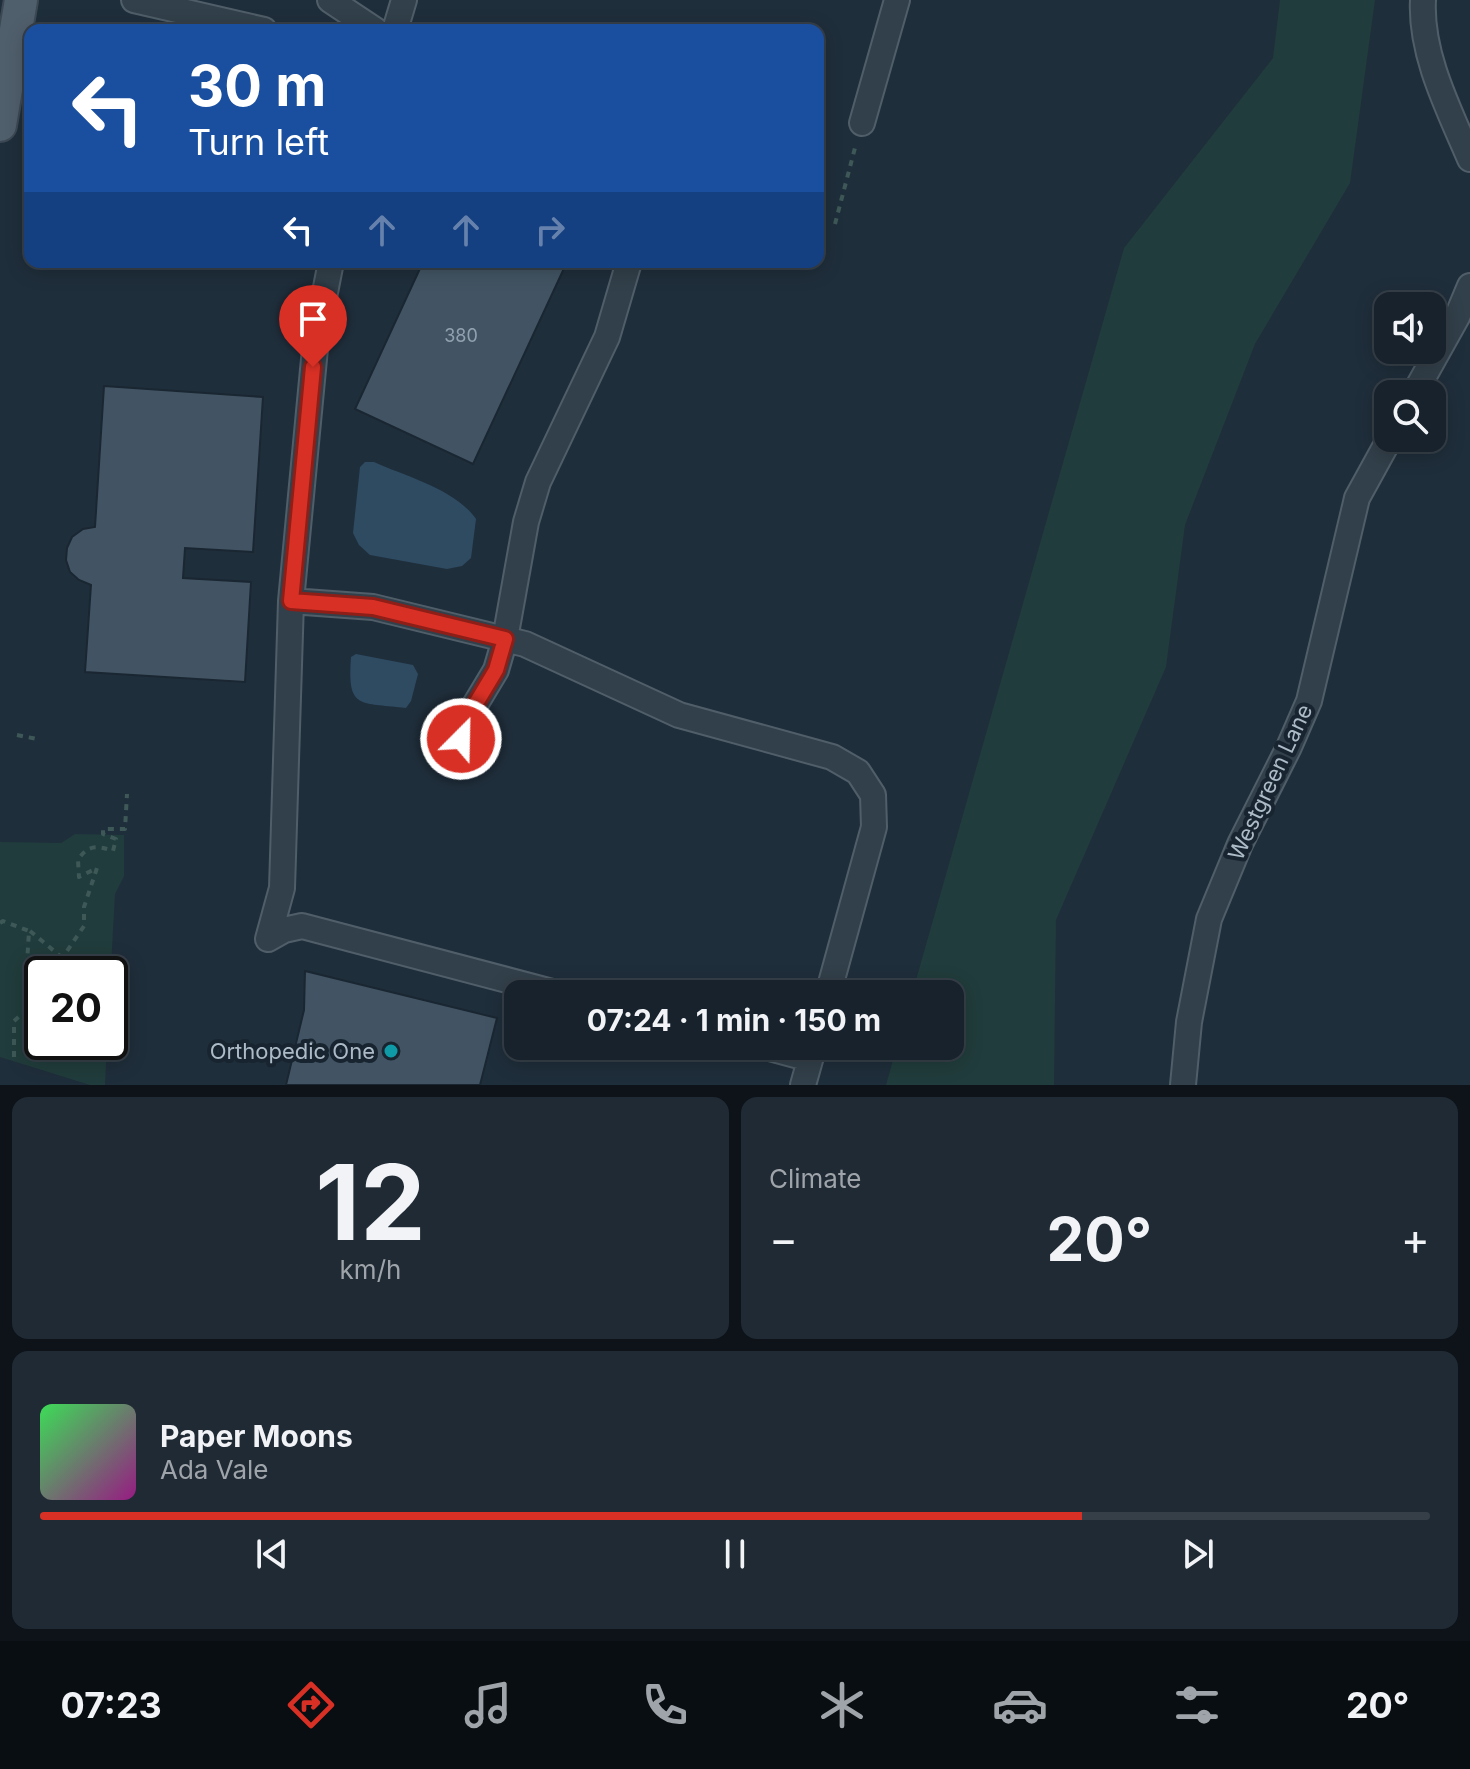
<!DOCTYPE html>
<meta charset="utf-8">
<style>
body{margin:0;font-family:Inter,sans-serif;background:#202a34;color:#f1f3f6;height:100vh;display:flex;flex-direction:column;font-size:30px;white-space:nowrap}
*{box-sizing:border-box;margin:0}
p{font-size:26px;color:#9ea4a9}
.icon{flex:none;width:44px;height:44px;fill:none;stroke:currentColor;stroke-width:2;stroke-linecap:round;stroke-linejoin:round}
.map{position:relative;height:1085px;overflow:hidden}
.sheet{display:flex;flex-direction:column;gap:12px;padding:12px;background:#0d1318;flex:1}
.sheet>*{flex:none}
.banner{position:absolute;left:24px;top:24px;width:800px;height:244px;border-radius:16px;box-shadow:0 4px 20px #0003,0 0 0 2px #363f48;background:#1a4fa0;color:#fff;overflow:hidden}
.tools{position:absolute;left:1374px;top:292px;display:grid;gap:16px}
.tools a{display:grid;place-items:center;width:72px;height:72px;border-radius:16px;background:#17222c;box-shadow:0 4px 20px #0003,0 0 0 2px #363f48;font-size:40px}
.speed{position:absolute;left:24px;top:956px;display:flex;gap:16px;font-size:40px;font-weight:700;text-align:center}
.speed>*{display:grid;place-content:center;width:104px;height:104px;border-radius:50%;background:#17222c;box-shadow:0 4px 20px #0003,0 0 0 2px #363f48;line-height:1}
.speed .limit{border:4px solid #111;border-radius:12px;background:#fff;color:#111}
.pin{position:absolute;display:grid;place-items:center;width:68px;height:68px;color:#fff;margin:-82px -34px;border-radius:50% 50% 50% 0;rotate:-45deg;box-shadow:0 0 8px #0007}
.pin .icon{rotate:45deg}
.me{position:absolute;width:88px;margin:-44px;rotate:23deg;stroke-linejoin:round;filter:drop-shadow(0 0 6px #0008)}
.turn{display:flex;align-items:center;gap:28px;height:168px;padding:0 32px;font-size:36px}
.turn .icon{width:104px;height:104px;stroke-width:2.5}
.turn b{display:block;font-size:56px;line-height:68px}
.lanes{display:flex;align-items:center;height:76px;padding:0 32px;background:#0003;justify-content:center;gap:40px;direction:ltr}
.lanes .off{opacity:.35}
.big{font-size:60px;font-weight:700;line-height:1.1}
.sheet .widget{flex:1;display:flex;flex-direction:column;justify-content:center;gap:12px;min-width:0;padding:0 28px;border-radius:16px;background:#202a34}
.sheet .dial{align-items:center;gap:0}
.dial b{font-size:104px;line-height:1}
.song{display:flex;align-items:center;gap:24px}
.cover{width:96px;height:96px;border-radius:12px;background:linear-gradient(135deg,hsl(130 70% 55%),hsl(310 70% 35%))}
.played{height:8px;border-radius:4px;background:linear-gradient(90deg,#d93025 75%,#363f48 75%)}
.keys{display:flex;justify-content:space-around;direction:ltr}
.heat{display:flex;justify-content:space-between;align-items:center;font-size:44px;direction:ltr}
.sheet .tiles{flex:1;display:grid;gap:12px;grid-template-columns:1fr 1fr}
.widget:last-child{grid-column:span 2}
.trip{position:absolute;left:504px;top:980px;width:460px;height:80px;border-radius:16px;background:#17222c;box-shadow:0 4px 20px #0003,0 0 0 2px #363f48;font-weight:700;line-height:80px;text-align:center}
.dock{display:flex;height:128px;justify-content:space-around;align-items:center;background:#090e12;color:#9ea4a9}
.dock .icon{width:56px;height:56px}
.dock .current{color:#d93025}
.dock b{font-size:36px;color:#f1f3f6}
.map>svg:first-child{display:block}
.green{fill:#213c3c}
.water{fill:#2e4b62}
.building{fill:#425463;stroke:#1a2732;stroke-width:2}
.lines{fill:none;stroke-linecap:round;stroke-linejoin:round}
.minor-casing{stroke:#505e69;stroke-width:28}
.major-casing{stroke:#3c4955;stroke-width:36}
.path{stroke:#3e5858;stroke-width:4;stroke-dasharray:6 6;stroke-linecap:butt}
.minor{stroke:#32404b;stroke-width:24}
.major{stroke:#505f6c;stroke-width:32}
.route-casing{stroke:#8d1f18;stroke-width:20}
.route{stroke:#d93025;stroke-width:14}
.culture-dot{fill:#0f9aa8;stroke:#182530;stroke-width:3}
.labels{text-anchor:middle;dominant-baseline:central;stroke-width:8;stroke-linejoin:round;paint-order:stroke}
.number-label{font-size:18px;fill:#92a1af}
.street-label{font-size:22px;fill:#adbbc8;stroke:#182530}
.poi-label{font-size:22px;fill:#adbbc8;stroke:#182530;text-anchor:end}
</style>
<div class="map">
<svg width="1470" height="1085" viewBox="0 0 1470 1085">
<rect width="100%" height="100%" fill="#1f2e3b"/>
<path class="green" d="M1280 0H1375L1350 183 1255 344 1185 525 1166 667 1056 920 1054 1085H886L897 1046H950V994H912L1124 248 1273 58Z
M75 834 124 835V876L115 894 110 985V974H42V1042H107L105 1085H90L0 1057V842L61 843Z"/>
<path class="water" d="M365 462H374C407 477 455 489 476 519L471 558 462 566 447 569 370 555 359 545 353 533 360 467Z
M356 654 413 665 418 674 411 701 406 708C359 702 347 710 351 657Z"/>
<path class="building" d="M423 262H567L473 464 355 409Z
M104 386 263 397 253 552 185 548 183 578 251 582 245 682 85 672 91 585 79 580 70 572 66 560 67 548 72 537 83 529 95 527Z
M305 971 497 1018 480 1085H286L304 1010Z"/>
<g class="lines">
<defs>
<path id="minor" d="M134 0 264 30
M330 0 375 30
M1423 0C1420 54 1449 110 1470 159
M395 30 404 0
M862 123 897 0
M1414 394 1457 317 1470 286
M291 601 373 607 525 644 679 715 832 757 858 772 873 795 874 827 828 994
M461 739 469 715 496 670 505 639 526 522 538 482 607 337 629 262
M268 939 282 888 291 601 316 338 331 262
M268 939 284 930 302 926 560 994
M762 1046 810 1059
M803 1085 814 1046
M1183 1085 1189 1022 1209 919 1240 844 1289 747 1309 701 1357 498 1390 438"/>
<path id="major" d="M0 125 21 0"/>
</defs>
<use href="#minor" class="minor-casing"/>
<use href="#major" class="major-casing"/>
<path class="path" d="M835 224 856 144
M17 735 37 739
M0 923 3 921 29 931 24 1012 14 1021V1063
M30 931 65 960
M69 974 65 960 67 951 84 926V907L97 868 79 877 78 860C87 845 97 845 113 851L116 839 103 834V829H125L127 794
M27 997 42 996"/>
<use href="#minor" class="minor"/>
<use href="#major" class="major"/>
</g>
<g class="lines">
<defs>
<path id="route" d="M313 367 291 601 373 607 505 639 496 670 469 715 461 739"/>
</defs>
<use href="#route" class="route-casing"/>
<use href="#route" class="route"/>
</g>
<circle class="culture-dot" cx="391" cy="1051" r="8"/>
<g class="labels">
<g class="number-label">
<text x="461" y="335">380</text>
</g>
<g class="street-label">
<text transform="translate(1270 782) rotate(-65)">Westgreen Lane</text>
</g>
<g class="poi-label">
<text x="375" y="1051">Orthopedic One</text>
</g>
</g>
</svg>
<div class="tools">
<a><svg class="icon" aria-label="sound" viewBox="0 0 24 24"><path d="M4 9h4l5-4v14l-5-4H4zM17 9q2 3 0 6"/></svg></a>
<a><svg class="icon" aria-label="search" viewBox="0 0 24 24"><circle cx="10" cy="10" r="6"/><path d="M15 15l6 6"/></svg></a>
</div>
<div class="speed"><div class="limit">20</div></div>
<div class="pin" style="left:313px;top:367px;background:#d93025"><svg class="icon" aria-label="arrive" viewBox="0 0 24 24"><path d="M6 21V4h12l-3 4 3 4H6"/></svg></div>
<svg class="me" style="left:461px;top:739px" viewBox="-20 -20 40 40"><circle r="17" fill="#d93025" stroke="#fff" stroke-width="3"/><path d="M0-11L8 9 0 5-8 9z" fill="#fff"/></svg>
<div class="trip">07:24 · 1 min · 150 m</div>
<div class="banner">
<div class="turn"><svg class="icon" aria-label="left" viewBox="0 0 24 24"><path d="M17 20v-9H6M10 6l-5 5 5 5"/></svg><div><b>30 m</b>Turn left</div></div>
<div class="lanes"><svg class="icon" aria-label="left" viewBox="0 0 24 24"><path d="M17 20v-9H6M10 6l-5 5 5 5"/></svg><svg class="icon off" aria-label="ahead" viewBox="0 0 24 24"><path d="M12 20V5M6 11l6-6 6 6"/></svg><svg class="icon off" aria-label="ahead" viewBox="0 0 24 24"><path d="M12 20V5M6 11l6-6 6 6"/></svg><svg class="icon off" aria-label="right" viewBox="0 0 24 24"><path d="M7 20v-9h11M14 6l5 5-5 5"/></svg></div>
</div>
</div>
<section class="sheet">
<div class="tiles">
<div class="widget dial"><b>12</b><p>km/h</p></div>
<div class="widget"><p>Climate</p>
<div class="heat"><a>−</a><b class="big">20°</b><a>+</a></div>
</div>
<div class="widget">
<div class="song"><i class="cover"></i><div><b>Paper Moons</b><p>Ada Vale</p></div></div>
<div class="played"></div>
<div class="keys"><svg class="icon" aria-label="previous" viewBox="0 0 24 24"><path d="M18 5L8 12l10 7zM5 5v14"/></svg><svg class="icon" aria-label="pause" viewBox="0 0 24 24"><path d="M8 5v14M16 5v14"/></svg><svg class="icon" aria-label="next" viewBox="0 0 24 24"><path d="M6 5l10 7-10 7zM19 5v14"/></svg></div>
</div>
</div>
</section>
<nav class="dock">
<b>07:23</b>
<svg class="icon current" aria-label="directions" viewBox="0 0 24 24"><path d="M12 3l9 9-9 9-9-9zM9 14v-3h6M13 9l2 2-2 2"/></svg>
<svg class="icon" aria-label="music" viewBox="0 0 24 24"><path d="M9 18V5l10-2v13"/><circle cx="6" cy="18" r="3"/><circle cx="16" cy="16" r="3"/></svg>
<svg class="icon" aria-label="phone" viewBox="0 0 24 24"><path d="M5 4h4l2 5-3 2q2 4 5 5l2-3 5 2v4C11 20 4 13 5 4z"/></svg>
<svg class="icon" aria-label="climate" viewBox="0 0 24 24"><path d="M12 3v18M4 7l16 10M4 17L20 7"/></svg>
<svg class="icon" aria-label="car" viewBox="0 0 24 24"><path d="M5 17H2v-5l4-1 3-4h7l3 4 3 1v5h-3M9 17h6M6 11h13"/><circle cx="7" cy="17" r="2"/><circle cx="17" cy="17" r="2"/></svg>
<svg class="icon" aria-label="filters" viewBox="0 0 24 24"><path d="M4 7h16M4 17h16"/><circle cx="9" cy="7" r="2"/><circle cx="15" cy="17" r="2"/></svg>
<b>20°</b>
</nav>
